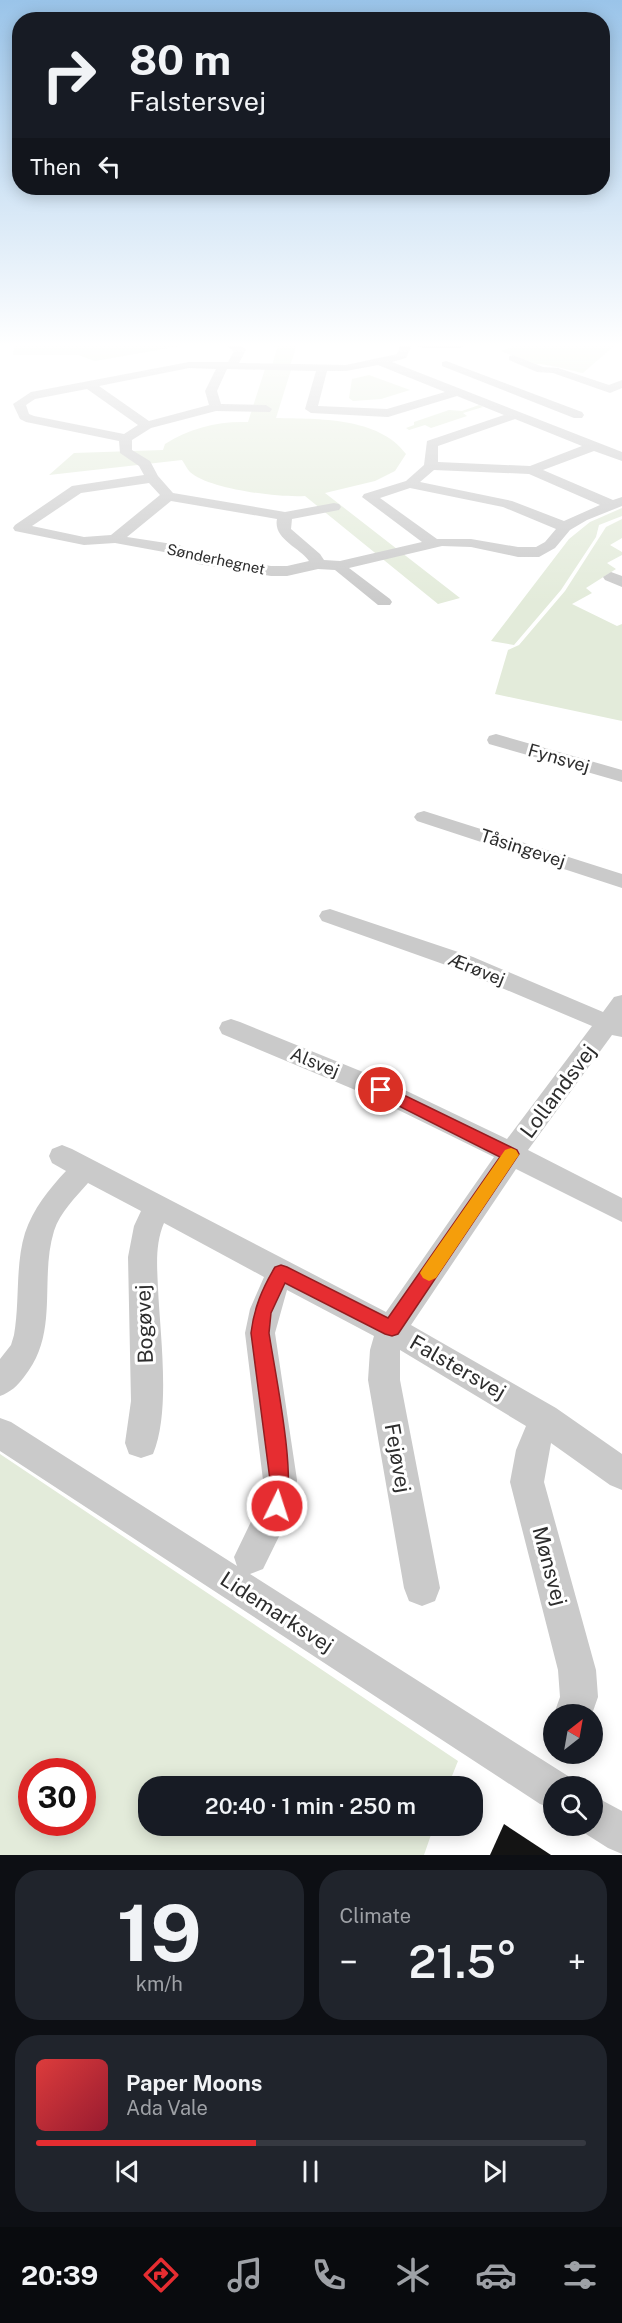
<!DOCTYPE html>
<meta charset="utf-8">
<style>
body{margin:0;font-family:"Public Sans",sans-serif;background:#20242c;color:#f1f3f6;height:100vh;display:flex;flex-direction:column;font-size:22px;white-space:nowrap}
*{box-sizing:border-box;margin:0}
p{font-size:20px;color:#9ea1a6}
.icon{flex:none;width:33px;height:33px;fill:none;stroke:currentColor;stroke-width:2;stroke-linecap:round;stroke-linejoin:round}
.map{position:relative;height:1855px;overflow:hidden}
.panel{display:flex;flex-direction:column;gap:15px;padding:15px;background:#0d0f14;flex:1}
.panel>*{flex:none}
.top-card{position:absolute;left:12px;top:12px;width:598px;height:183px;border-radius:24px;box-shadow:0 3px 15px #0003;background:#171b24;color:#f1f3f6;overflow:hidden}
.needle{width:39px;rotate:31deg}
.controls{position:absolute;left:543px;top:1704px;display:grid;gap:12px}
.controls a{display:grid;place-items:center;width:60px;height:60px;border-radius:50%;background:#171b24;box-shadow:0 3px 15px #0003;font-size:30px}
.speed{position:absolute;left:18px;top:1758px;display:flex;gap:12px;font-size:30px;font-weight:700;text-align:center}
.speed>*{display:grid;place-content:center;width:78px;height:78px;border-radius:50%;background:#171b24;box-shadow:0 3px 15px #0003;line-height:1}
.speed .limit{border:9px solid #d22;background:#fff;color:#111}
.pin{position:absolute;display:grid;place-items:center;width:51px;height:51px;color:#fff;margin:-26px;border:3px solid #fff;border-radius:50%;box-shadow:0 2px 6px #0007}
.me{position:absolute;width:66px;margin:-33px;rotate:4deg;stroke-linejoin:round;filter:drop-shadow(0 0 4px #0008)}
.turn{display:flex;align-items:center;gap:21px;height:126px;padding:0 18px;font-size:27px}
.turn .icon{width:78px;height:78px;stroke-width:2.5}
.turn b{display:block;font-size:42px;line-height:51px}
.then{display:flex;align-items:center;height:57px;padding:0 18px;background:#0003;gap:12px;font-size:22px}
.big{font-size:45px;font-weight:600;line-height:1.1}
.panel .tile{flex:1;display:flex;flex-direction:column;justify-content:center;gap:9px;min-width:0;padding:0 21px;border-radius:24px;background:#20242c}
.panel .dial{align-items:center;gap:0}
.dial b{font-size:78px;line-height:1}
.song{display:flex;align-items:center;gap:18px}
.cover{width:72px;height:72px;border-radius:9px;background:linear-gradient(135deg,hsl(0 70% 55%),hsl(350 70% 35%))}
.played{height:6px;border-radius:3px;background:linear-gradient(90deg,#e62d31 40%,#363941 40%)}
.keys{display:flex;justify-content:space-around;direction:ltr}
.heat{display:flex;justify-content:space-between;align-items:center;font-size:33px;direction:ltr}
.panel .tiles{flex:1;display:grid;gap:15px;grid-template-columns:1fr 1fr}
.tile:last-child{grid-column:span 2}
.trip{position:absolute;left:138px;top:1776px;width:345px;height:60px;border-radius:24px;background:#171b24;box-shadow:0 3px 15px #0003;font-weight:600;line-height:60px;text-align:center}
.tabs{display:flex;height:96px;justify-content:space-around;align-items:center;background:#090b0e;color:#9ea1a6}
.tabs .icon{width:42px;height:42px}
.tabs .current{color:#e62d31}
.tabs b{font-size:27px;color:#f1f3f6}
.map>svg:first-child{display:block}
.green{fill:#e3ebda;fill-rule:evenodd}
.building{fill:#141414}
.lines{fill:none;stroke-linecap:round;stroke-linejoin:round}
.minor{fill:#cacaca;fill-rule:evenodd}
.route{fill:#e62d31;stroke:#961d20;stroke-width:1.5}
.slow{fill:#f59e0b}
.labels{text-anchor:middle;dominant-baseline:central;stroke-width:6;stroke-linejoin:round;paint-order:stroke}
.far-street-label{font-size:15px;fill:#2d2d2d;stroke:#fff}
.street-label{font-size:18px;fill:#2d2d2d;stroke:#fff}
.near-street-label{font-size:21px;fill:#2d2d2d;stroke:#fff}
</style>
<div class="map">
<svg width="622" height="1855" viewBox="0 0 622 1855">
<rect width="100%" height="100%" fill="#fff"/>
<path class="green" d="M14 345H187L95 361 78 355H13Z
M273 345H297L290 366H272L277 348Z
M518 345H615L583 373C573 371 544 363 536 364L500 351Z
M265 369 291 370 276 418C318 419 379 417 406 454L395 471 375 481 325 493 460 598 438 604 305 496C280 498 208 489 190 472 187 469 185 464 182 460L49 475 74 453 163 450 165 444C190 428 218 421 248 422Z
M369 375 410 390 381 399 353 401 349 398 352 379Z
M479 405 483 407 463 413 467 416 431 428 425 425 409 430 406 428 414 425V422L449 410 462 411Z
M622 508V516L599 525 596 537 561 590 514 645 491 641 569 539 590 522Z
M622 519V538L610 545 622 552V555L607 563 616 569 586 588 592 593 572 604 617 626 622 624V721L495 694 508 650 519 645 565 591 606 527Z
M0 1454 458 1761 448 1786H148V1826H434L424 1855H0ZM32 1772H82V1822H32Z"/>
<path class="building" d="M504 1824 551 1855H490Z"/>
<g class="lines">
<path class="minor" d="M225 345C233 345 241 343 246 350L239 363 346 365 397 354 400 345H412L406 358 392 362 622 452V461L594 451 543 470 613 500 622 497V506L587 520 570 530 555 548 539 557H518L471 547 442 546 349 568 390 599 392 602 390 605H378L335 570 318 569 287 576H271L198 564 175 554 115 543 84 545 15 531 13 528 15 525 72 486 144 475 139 466 120 453 119 441 26 422 20 419 13 404 31 392 189 362H228L234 351ZM378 365 445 392 387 409 318 406 327 371H346ZM189 368 216 369 205 391 209 405 149 421 99 386ZM227 369 316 371 305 409 311 413 388 417 457 396 504 415 427 441 424 465 406 481 364 494 362 497 422 542 340 561 324 560 320 554 291 529 292 519 339 510 341 507 339 504 334 503 285 512 173 493 158 476 150 461 132 450V440L151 428 216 411 270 412 272 409 266 405 221 404 217 391ZM87 389 138 425 124 434 34 416 29 414 26 405 35 399ZM515 419 582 446 530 466 438 462V446ZM434 470 529 474 600 505 564 521 512 501 420 482ZM149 483 160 495 111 535 84 537 32 526 81 493ZM410 488 503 507 556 529 545 542 536 547H518L471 539H437L380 498ZM171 501 277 519C273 539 299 547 309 561L287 566H271L202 555 179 545 127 537Z
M416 345H467L461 348H422Z
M513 355 543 367 558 368 609 385 622 380V388L610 393 553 373 537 372 509 360V356Z
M446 361 582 412 584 415 582 418H574L442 366V362Z
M611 572 622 576V587L605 580 603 577Z
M496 734 622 770V782L489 744 487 740 489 736Z
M424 811 622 874V888L417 821 414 817 417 813Z
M330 909 473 957 603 1012 614 997 622 995V1037L612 1035 528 1150 622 1198V1222L516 1169 411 1325 556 1408 622 1454V1490L610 1485 551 1443 544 1482 596 1670 598 1697 592 1714H554L560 1697 558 1670 510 1482 516 1450 526 1426 400 1350V1380L440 1588 435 1601 422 1606 409 1601 404 1588 368 1380 370 1350 374 1336 287 1290 275 1333 297 1480 294 1506 263 1569 250 1574 568 1776 572 1786H554V1809L540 1804 0 1451V1418L11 1422 237 1566 234 1557 260 1503 263 1480 245 1333 250 1309 264 1277 164 1223C155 1244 157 1266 158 1288 160 1335 171 1411 153 1454L141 1458 129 1454 125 1443 131 1401 128 1257 134 1226 141 1211 88 1183C76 1197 60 1212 54 1231 39 1280 60 1333 24 1377 17 1386 11 1392 0 1396V1359L11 1345 14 1335C20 1301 15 1266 25 1233 33 1209 49 1189 66 1171L52 1163 49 1156 52 1149 62 1145 72 1149 386 1312 494 1157 372 1097 222 1034 219 1028 222 1022 231 1019 240 1022 390 1083 507 1139 592 1026 457 969 322 921 319 916 322 911Z
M592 1795 622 1811V1854L608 1848 578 1829 576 1826H592Z"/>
</g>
<linearGradient id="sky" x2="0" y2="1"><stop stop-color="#9ac4e9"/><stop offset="0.57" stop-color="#fff"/><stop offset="1" stop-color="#fff" stop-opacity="0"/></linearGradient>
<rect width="622" height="605" fill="url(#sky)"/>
<path class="route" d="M381 1084 517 1150 519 1154 398 1334 392 1336 385 1334 285 1283 271 1313 269 1333C275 1373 298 1481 284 1513L277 1516 270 1513 267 1506 270 1480 251 1333C254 1308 262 1289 275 1267L281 1265 287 1267 388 1318 500 1157 375 1094 373 1090 375 1085Z"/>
<path class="slow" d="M511 1148 516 1150 519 1155 516 1159 436 1278 429 1281 423 1278 420 1273 423 1268 505 1150Z"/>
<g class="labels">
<g class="far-street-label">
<text transform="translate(216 559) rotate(12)">Sønderhegnet</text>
</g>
<g class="street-label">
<text transform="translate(559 758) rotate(16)">Fynsvej</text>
<text transform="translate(523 848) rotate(18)">Tåsingevej</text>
<text transform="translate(477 969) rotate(22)">Ærøvej</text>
<text transform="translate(315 1062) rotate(22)">Alsvej</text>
</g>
<g class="near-street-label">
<text transform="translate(558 1091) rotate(-53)">Lollandsvej</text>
<text transform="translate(144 1324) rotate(-92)">Bogøvej</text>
<text transform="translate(458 1367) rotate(30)">Falstersvej</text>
<text transform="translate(398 1458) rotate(80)">Fejøvej</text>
<text transform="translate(550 1566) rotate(75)">Mønsvej</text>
<text transform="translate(277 1612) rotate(33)">Lidemarksvej</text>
</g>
</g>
</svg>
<div class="controls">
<a><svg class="needle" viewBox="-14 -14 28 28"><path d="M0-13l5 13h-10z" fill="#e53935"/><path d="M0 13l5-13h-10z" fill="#9ea1a6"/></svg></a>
<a><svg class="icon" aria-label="search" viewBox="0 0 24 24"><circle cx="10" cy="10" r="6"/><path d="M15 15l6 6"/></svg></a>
</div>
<div class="speed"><div class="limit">30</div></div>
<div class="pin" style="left:381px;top:1090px;background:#d93025"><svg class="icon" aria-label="arrive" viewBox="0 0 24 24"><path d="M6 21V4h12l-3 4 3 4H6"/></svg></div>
<svg class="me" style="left:277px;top:1506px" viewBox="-20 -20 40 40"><circle r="17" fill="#e62d31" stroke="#fff" stroke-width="3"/><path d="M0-11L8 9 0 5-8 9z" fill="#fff"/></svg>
<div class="trip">20:40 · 1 min · 250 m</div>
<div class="top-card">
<div class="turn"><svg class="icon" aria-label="right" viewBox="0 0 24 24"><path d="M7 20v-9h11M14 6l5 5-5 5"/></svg><div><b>80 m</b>Falstersvej</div></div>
<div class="then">Then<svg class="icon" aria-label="left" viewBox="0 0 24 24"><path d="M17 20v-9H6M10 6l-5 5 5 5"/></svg></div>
</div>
</div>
<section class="panel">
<div class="tiles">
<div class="tile dial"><b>19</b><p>km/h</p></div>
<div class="tile"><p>Climate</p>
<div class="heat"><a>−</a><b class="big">21.5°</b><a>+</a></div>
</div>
<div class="tile">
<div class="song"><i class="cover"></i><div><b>Paper Moons</b><p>Ada Vale</p></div></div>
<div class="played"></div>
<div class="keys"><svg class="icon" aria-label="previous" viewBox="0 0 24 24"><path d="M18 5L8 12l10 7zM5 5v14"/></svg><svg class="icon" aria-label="pause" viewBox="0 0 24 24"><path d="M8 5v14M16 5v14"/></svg><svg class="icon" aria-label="next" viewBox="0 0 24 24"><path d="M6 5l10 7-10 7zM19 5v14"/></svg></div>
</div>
</div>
</section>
<nav class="tabs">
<b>20:39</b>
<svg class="icon current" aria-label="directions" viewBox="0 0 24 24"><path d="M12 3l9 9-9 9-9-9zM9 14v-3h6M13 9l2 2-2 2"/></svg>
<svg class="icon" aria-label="music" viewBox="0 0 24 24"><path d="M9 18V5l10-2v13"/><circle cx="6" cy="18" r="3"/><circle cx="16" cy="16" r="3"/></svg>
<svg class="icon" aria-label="phone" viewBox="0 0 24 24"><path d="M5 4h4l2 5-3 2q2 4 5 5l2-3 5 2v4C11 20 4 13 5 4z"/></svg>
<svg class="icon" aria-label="climate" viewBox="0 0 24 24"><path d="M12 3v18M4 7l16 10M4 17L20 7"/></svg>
<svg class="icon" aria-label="car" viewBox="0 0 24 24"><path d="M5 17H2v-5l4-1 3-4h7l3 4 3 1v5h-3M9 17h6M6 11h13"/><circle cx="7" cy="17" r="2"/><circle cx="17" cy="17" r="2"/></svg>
<svg class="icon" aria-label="filters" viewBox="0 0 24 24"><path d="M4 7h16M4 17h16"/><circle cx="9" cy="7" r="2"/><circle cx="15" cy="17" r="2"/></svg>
</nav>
